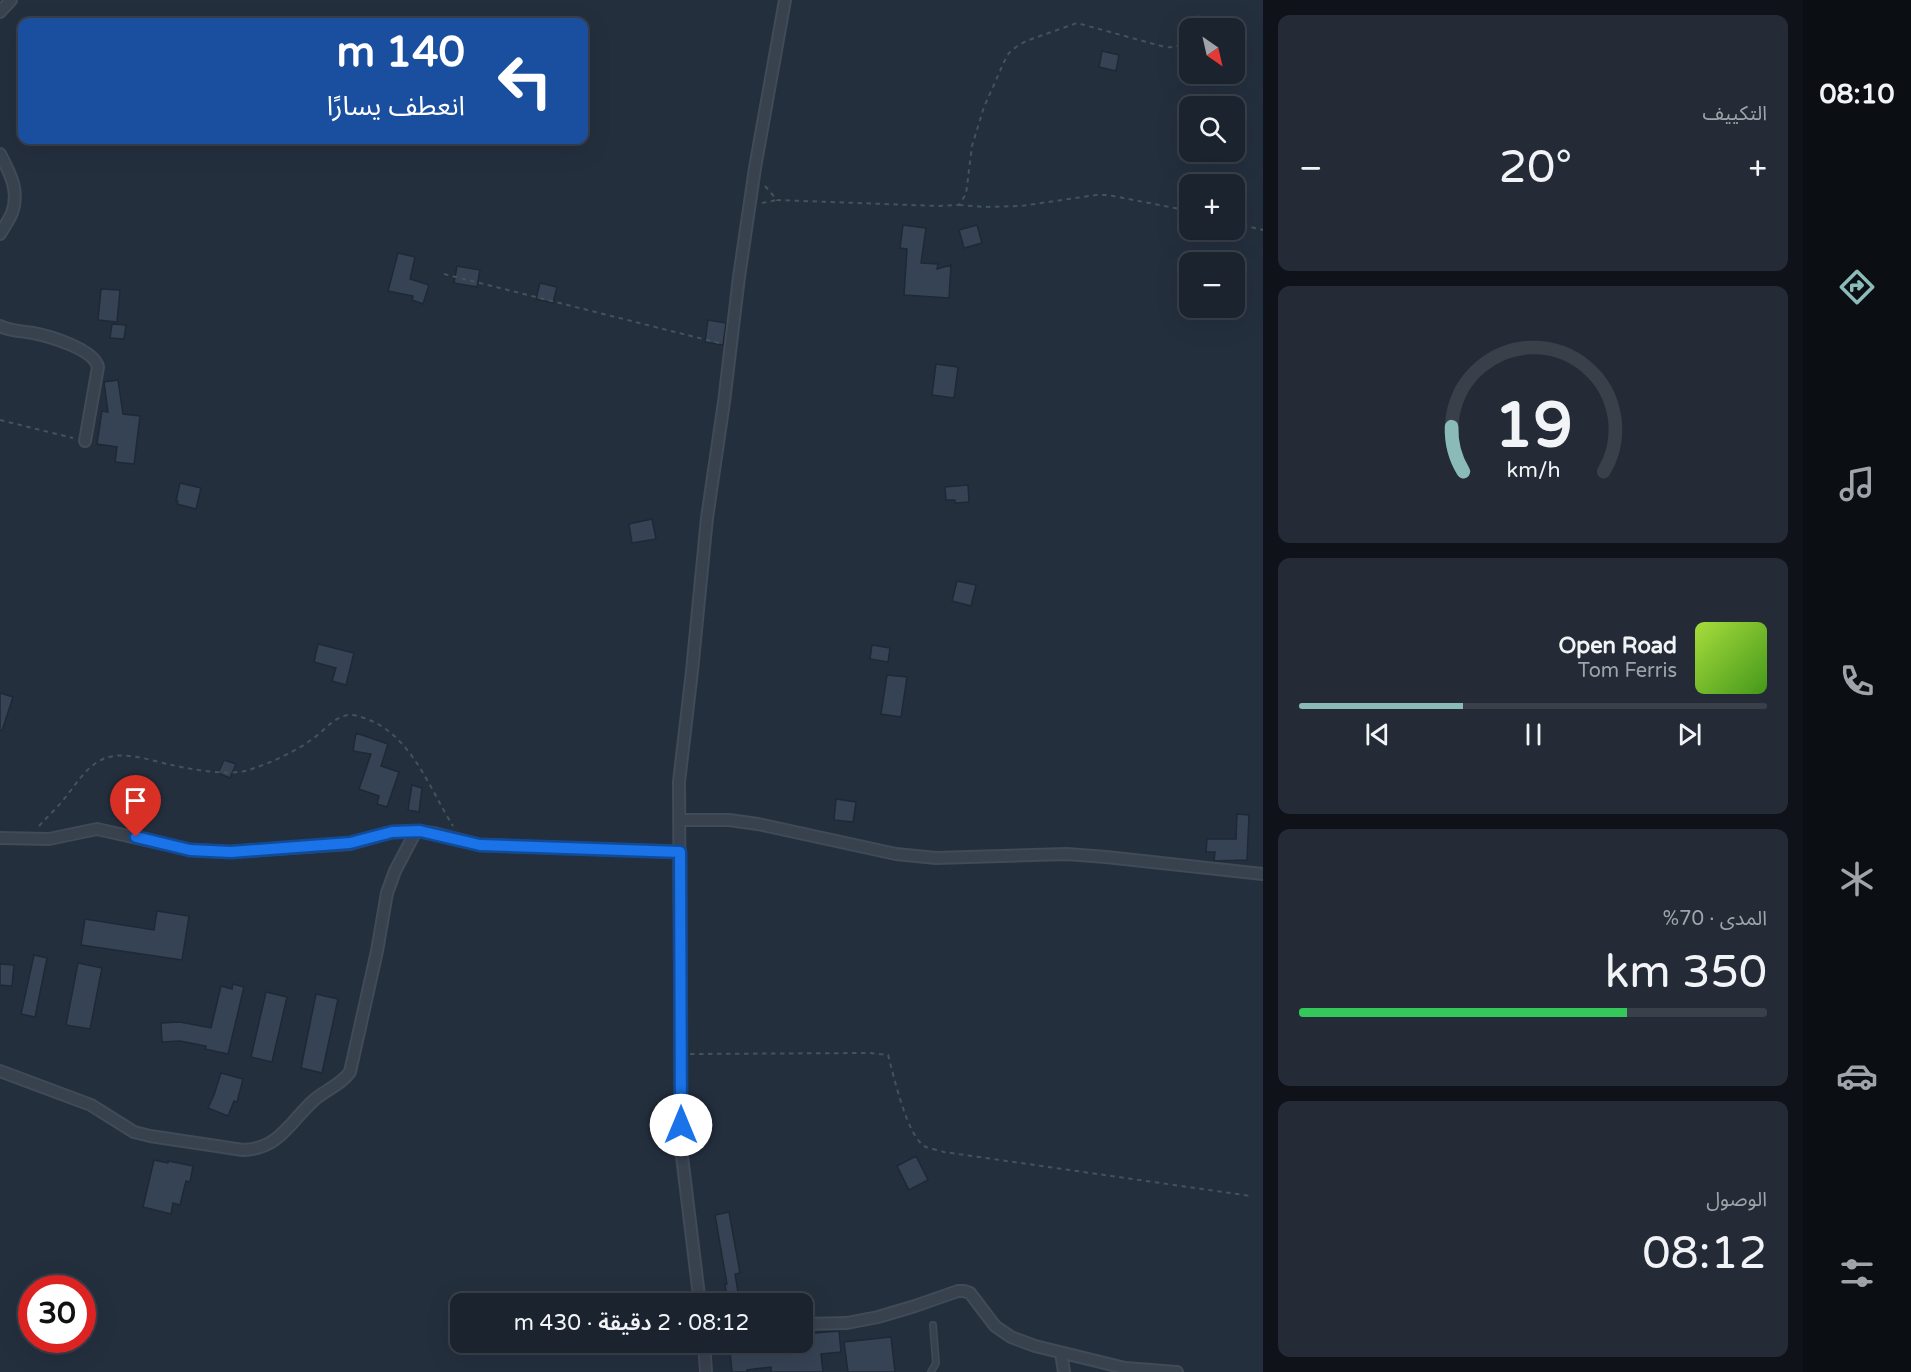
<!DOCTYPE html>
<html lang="ar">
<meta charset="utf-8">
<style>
body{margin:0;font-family:"Varela Round","Noto Sans Arabic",sans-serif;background:#242b36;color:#f1f3f6;direction:rtl;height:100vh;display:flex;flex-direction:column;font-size:22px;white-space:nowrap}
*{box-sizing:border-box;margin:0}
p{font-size:20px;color:#a0a4aa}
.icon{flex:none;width:33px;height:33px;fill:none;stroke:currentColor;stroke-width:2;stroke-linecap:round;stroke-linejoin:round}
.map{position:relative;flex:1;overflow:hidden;direction:ltr}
.panel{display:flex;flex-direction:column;gap:15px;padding:15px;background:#0f1319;width:540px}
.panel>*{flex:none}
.guide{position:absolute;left:18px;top:18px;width:570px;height:126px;border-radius:12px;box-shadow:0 6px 24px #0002,0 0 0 2px #39404a;direction:rtl;background:#1a4fa0;color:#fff;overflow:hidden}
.needle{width:39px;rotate:146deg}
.tools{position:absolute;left:1179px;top:18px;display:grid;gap:12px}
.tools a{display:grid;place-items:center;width:66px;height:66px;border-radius:12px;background:#1b232e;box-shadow:0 6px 24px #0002,0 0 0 2px #39404a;font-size:30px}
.speed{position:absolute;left:18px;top:1275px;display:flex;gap:12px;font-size:30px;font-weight:700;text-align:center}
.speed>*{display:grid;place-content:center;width:78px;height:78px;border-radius:50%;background:#1b232e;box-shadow:0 6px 24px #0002,0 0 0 2px #39404a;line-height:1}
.speed .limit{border:9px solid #d22;background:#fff;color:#111}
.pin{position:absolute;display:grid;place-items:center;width:51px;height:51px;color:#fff;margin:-62px -26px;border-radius:50% 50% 50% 0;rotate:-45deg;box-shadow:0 0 6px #0007}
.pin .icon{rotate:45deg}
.me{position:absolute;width:66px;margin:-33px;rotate:0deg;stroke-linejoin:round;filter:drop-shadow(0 0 4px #0008)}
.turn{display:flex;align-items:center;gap:21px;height:126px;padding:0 24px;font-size:27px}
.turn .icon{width:78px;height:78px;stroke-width:2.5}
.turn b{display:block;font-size:42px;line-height:51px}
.big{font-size:45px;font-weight:600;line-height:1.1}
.panel .widget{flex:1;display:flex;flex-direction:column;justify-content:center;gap:9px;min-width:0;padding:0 21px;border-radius:12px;background:#242b36}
.panel .dial{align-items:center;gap:0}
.dial svg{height:156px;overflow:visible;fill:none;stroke:#39404a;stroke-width:7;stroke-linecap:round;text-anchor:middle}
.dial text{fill:#f1f3f6;stroke:none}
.song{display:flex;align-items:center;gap:18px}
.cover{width:72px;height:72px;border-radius:9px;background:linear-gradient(135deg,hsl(80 70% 55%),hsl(100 70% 35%))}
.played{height:6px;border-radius:3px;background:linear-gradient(90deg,#8bbbb9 35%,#39404a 35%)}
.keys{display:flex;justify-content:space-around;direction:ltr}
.heat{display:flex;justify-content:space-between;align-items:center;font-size:33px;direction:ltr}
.charge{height:9px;border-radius:4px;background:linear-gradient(90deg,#34c759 70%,#39404a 0)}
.trip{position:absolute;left:450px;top:1293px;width:363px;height:60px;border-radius:12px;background:#1b232e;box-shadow:0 6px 24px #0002,0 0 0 2px #39404a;font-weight:600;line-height:60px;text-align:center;direction:rtl}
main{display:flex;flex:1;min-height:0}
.tabs{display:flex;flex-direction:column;width:108px;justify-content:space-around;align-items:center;background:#0b0e12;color:#a0a4aa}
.tabs .icon{width:42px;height:42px}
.tabs .current{color:#8bbbb9}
.tabs b{font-size:27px;color:#f1f3f6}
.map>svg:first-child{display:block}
.building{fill:#364354;stroke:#1f2835;stroke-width:1.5}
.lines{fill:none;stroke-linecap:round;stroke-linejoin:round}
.lane-casing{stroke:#414a57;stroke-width:8}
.street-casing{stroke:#414a57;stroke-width:14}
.path{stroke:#3f5557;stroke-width:2;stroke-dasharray:4.5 4.5;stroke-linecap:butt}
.lane{stroke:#38414e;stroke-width:5}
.street{stroke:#38414e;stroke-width:10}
.route-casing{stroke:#114b97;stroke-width:15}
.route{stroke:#1a73e8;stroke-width:10}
</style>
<main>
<nav class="tabs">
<b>08:10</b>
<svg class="icon current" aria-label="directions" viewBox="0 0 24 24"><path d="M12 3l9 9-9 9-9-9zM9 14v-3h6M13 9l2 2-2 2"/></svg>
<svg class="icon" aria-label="music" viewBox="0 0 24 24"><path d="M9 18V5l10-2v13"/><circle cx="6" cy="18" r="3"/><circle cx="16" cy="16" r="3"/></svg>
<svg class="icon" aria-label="phone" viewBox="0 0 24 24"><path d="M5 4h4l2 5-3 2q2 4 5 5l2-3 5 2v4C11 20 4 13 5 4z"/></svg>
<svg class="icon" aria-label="climate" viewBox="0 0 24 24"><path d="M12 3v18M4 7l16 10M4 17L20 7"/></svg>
<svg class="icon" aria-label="car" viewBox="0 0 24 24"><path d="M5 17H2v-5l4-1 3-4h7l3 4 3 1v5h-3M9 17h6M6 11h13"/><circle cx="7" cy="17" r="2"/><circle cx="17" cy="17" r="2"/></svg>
<svg class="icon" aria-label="filters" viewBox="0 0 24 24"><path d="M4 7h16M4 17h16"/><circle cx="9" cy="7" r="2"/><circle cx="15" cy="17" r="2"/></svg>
</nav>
<section class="panel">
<div class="widget"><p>التكييف</p>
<div class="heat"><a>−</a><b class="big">20°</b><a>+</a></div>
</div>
<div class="widget dial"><svg viewBox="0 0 100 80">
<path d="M14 69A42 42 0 1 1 86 69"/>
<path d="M14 69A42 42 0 0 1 8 46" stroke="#8bbbb9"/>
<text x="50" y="56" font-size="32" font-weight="700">19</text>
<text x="50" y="72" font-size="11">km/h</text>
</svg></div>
<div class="widget">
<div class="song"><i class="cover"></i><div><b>Open Road</b><p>Tom Ferris</p></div></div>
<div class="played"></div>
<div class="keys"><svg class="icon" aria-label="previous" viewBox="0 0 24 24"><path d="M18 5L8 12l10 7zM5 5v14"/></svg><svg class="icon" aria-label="pause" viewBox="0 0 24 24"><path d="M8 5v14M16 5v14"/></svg><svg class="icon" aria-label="next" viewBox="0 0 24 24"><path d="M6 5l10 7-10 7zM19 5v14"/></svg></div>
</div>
<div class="widget"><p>المدى · 70%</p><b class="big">350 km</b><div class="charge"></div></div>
<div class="widget"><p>الوصول</p><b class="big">08:12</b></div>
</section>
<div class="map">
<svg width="1263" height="1372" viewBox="0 0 1263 1372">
<rect width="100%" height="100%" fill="#242f3e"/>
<path class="building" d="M1102 51 1119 55 1116 71 1099 67Z
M903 225 926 228 921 263 938 264 937 269 951 265 949 298 904 295 907 249 900 248Z
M977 225 982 243 964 248 959 230Z
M398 253 415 257 410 279 429 285 423 304 412 300 413 296 388 291Z
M457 266 480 270 477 287 454 283Z
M540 283 557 287 553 303 536 299Z
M101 289 120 290 117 322 98 320Z
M708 320 726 323 723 345 705 342Z
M112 324 126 325 124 339 110 338Z
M936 364 958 367 954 398 932 395Z
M118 380 123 414 140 416 134 464 115 462 117 447 97 444 102 411 108 412 104 382Z
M180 483 201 488 196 509 177 504 178 501H176Z
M968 485 969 502 955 503V500H946L945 487Z
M652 519 656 539 632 543 629 524Z
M957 581 976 585 971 606 952 601Z
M318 644 354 653 346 685 332 681 336 668 314 662Z
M872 645 890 648 888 662 870 659Z
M887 675 907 677 901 717 881 714Z
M0 693 13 697 2 731 0 730Z
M356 733 388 744 381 766 399 772 387 807 377 804 379 796 359 789 371 754 353 751Z
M224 760 236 764 230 778 218 773Z
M412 785 422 788 419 812 408 810Z
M836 799 856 802 853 822 834 820Z
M1237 814 1249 815 1247 860 1214 861 1215 852H1206L1207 839H1236Z
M157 911 189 916 182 960 81 945 85 919 154 930Z
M34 955 47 958 35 1017 21 1014Z
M78 963 102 968 90 1029 66 1025Z
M0 964 14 965 12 986 0 985Z
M233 984 244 987 228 1054 205 1049 206 1046 180 1041 162 1042 161 1023 180 1022 211 1028 221 986 232 989Z
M266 992 287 997 272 1062 251 1057Z
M316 994 338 999 322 1073 301 1068Z
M221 1073 243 1079 237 1102 234 1101 228 1116 208 1108 214 1095Z
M916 1156 928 1180 909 1190 897 1166Z
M154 1160 168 1163V1161L193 1166 190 1182 186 1181 180 1205 173 1203 171 1214 143 1207Z
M729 1212 740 1273 735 1274 740 1304H728L725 1284H727L715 1215Z
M839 1331 841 1352 821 1354 823 1372H771V1367L747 1370V1372H732L729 1342H802V1334Z
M891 1337 895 1372H848L844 1342Z"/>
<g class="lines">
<defs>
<path id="lane" d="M931 1372 936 1363 933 1325"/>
<path id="street" d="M0 12 11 0
M0 154C10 173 20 191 12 213 9 220 4 227 0 234
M0 326C10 331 22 331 33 333 49 336 94 349 98 367L85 441
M679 820H729L758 824 896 854 936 858 1067 854 1106 857 1263 874
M0 838 49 839 97 829 190 850 231 852 350 844 392 832 416 831
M0 1071 91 1105 134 1132 150 1136 243 1150C279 1149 290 1122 313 1101 325 1090 341 1085 350 1072L377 951 387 893 395 871 416 831 434 833 480 845 680 852
M700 1304 681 1148 679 782 692 671 707 518 724 402 739 277 755 168 785 0
M802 1324 847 1323 878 1317 915 1306 958 1291H964L970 1293 995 1326 1011 1337 1035 1346 1125 1368 1177 1372
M704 1342 706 1372
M1061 1353 1064 1372"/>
</defs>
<use href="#lane" class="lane-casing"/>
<use href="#street" class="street-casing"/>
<path class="path" d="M1193 28 1199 15
M765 186 777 200 938 206 959 205 966 194 972 146 984 107 1004 62 1009 53 1016 47 1026 41 1077 23 1165 47C1178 48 1183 44 1190 34
M762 203 777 200
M959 205 986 207 1021 206 1096 195H1108L1190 211
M1234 223 1263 230
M444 274 719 343
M0 420 73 438
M39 826C47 817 56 809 64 799 75 786 85 768 101 760 122 749 151 761 172 765 193 770 229 776 249 770 270 763 293 753 311 740 322 733 331 720 344 716 349 714 356 715 361 717 410 731 429 788 453 826
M690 1054 869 1053 888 1055C894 1076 907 1138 926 1147 931 1149 939 1150 944 1152L1251 1196"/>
<use href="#lane" class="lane"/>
<use href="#street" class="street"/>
</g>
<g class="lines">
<defs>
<path id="route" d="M136 837 190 850 231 852 350 843 392 832 420 831 480 845 680 852 681 1125"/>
</defs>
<use href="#route" class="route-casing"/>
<use href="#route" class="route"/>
</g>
</svg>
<div class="tools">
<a><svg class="needle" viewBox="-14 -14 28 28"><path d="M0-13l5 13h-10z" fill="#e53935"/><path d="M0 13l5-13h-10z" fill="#a0a4aa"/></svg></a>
<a><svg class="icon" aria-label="search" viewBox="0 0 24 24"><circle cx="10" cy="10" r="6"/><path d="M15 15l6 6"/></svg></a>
<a>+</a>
<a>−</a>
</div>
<div class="speed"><div class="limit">30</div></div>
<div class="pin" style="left:136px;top:837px;background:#d93025"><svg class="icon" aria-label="arrive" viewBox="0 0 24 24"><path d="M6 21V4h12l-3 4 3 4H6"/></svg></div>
<svg class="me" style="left:681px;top:1125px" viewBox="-20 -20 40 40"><circle r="19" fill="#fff"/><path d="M0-13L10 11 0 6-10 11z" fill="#1a73e8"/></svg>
<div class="trip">08:12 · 2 دقيقة · 430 m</div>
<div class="guide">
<div class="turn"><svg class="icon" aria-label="left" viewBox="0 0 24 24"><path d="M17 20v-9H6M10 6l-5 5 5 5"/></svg><div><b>140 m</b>انعطف يسارًا</div></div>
</div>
</div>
</main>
